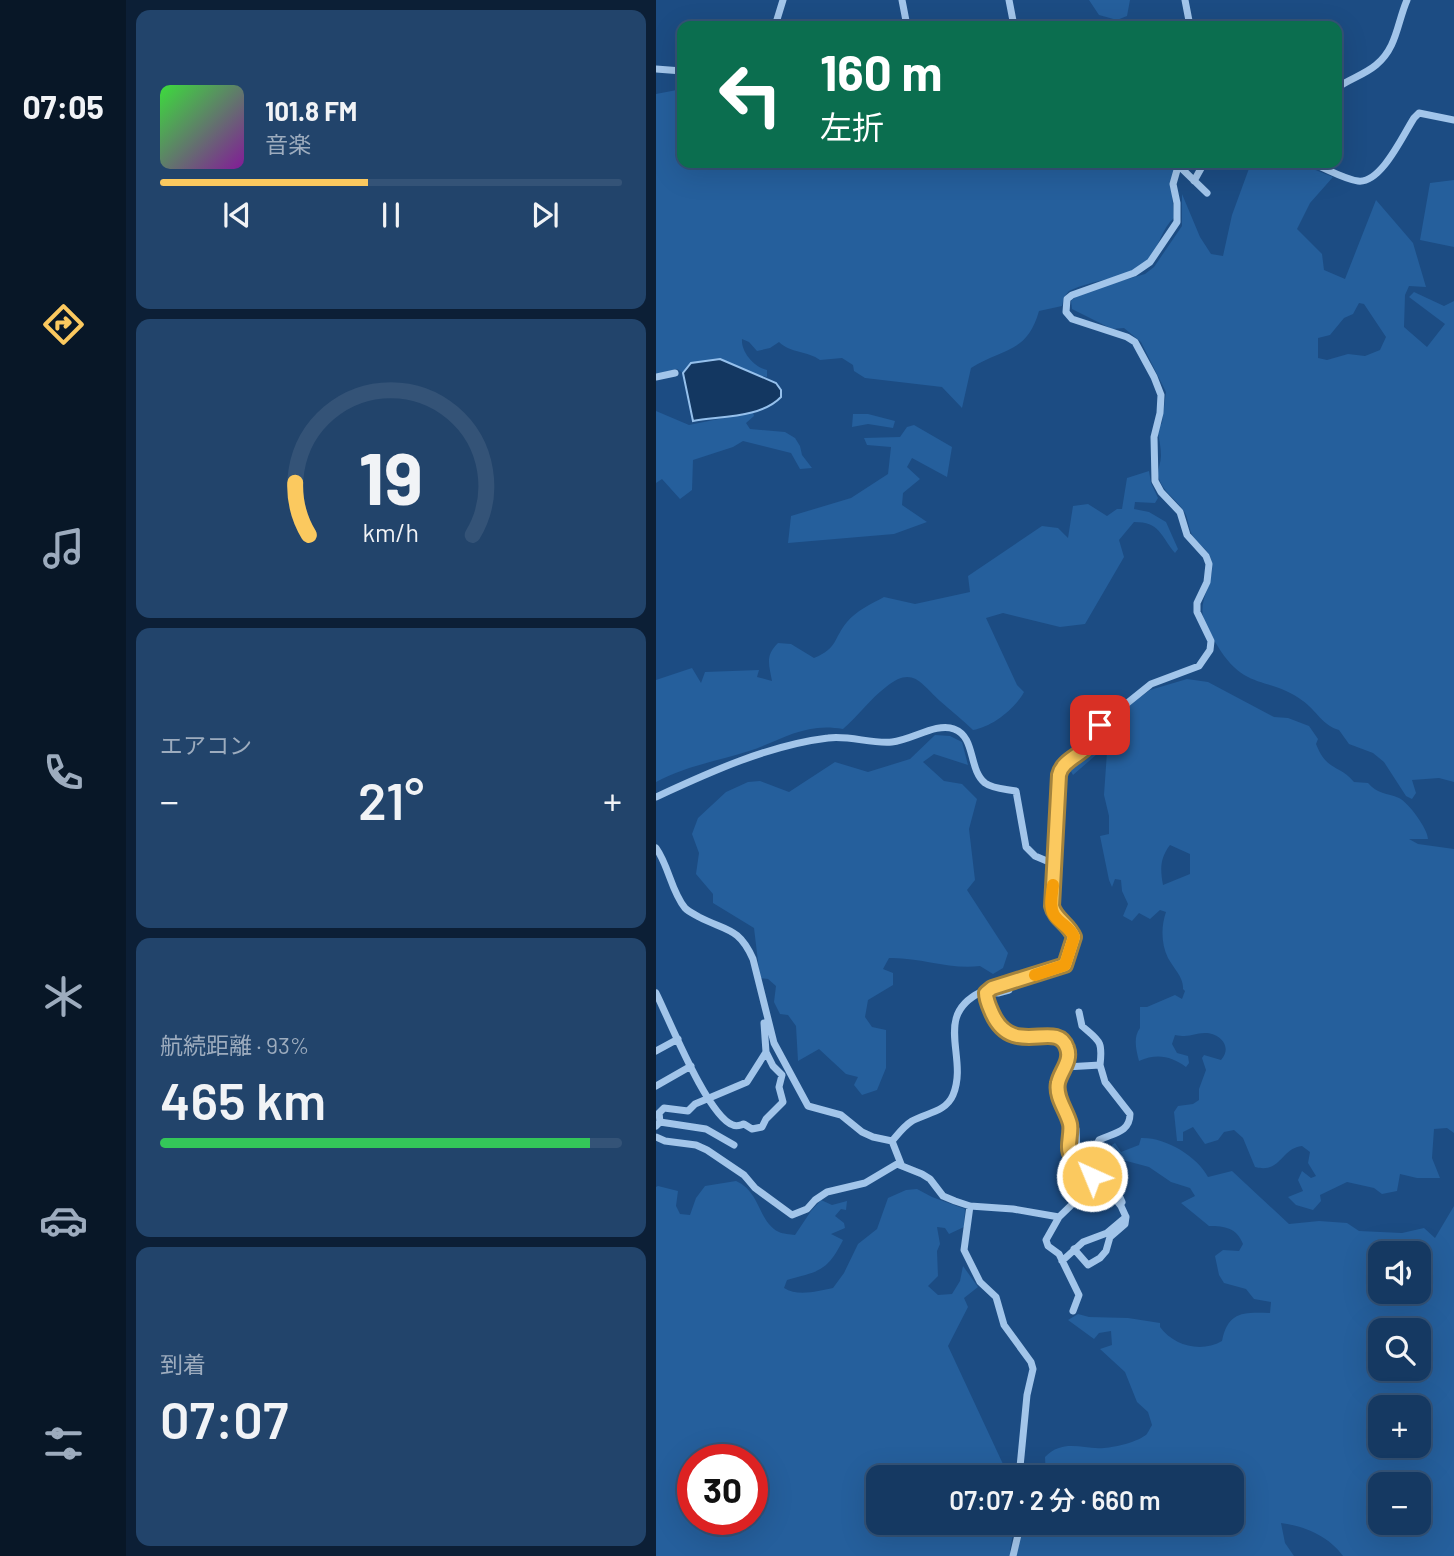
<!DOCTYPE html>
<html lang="ja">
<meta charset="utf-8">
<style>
body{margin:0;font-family:Barlow,"Noto Sans JP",sans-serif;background:#22446b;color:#f1f3f6;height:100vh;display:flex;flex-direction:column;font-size:26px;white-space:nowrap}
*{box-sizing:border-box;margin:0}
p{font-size:23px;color:#9dacbe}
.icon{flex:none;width:38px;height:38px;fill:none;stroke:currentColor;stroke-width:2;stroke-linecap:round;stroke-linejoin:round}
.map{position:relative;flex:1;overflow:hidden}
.details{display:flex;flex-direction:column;gap:10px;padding:10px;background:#0c1f36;width:530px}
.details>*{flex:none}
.banner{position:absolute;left:21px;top:21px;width:665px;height:147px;border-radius:14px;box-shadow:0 7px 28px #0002,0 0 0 2px #345377;background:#0b6e4f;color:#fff;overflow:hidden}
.fabs{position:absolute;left:712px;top:1241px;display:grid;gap:14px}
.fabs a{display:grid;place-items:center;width:63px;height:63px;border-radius:14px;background:#153962;box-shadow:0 7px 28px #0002,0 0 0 2px #345377;font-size:35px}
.speed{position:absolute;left:21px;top:1444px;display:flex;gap:14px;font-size:35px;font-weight:700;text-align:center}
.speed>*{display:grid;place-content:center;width:91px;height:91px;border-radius:50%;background:#153962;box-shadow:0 7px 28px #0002,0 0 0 2px #345377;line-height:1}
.speed .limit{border:10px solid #d22;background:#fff;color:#111}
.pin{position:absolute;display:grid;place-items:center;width:60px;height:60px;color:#fff;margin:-30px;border-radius:14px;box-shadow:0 4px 10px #0006}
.me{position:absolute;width:77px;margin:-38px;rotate:316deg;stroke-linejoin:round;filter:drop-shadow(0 0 5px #0008)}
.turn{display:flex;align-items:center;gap:24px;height:147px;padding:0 28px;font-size:32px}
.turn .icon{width:91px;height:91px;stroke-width:2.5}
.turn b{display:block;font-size:49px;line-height:60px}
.big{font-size:52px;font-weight:600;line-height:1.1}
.details .card{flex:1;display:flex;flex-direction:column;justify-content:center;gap:10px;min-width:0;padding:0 24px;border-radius:14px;background:#22446b}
.details .dial{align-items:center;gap:0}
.dial svg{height:182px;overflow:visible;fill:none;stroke:#345377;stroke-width:7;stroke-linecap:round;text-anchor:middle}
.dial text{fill:#f1f3f6;stroke:none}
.song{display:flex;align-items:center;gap:21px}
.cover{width:84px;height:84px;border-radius:10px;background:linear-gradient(135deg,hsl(120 70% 55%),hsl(290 70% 35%))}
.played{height:7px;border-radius:4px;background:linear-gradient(90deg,#fbc95f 45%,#345377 45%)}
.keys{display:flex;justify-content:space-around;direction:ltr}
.heat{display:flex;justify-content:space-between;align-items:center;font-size:38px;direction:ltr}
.charge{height:10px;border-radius:5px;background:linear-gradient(90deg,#34c759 93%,#345377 0)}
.trip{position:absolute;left:210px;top:1465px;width:378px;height:70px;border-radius:14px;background:#153962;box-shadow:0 7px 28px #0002,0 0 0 2px #345377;font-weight:600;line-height:70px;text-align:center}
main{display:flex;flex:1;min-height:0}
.tab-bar{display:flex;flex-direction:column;width:126px;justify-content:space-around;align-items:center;background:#081727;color:#9dacbe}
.tab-bar .icon{width:49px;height:49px}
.tab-bar .current{color:#fbc95f}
.tab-bar b{font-size:32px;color:#f1f3f6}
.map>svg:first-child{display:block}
.green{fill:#255f9c;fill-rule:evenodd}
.water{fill:#133761;stroke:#95c0ec;stroke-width:2}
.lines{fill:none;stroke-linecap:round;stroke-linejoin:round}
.minor{stroke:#a2c5ea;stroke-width:7}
.route-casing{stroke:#a3833e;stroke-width:18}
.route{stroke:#fbc95f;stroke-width:12}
.slow{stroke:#f59e0b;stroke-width:12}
</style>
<main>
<nav class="tab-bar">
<b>07:05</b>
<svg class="icon current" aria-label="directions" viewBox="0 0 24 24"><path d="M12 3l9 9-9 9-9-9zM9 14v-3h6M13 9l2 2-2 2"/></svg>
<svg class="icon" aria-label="music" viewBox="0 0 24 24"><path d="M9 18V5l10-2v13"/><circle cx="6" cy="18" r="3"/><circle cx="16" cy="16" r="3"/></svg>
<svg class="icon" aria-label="phone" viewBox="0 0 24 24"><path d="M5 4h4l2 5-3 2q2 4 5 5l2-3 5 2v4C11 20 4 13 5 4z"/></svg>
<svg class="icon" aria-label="climate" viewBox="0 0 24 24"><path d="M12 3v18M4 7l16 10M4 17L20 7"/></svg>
<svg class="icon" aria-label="car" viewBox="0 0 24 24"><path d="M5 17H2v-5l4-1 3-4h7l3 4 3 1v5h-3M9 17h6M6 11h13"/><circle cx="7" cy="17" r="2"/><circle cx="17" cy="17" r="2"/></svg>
<svg class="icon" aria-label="filters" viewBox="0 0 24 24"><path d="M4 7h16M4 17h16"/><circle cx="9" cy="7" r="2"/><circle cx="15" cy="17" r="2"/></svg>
</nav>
<section class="details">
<div class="card">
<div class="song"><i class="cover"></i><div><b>101.8 FM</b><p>音楽</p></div></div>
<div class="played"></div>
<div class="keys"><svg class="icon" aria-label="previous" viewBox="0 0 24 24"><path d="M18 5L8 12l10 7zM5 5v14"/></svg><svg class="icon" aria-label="pause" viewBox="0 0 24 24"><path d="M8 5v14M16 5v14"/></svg><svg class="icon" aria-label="next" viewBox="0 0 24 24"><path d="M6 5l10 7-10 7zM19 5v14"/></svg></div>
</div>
<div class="card dial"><svg viewBox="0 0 100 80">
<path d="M14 69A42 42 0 1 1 86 69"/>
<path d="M14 69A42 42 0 0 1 8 46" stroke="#fbc95f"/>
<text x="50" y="56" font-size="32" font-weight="700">19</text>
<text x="50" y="72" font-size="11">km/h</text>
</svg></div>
<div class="card"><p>エアコン</p>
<div class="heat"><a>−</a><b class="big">21°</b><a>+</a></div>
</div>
<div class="card"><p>航続距離 · 93%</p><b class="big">465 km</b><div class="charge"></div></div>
<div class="card"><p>到着</p><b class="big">07:07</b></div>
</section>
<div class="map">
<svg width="798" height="1556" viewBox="0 0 798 1556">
<rect width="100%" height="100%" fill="#1c4c83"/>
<path class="green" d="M433 0H474L471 16 461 20 443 15Z
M26 89V163H430L437 165 442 163H520L515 182 518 218C504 230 504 249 489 262 469 280 437 279 413 291L408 297 406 306 383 311C371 354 346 348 315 368L306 408 286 387 209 378 198 371 197 365 186 358 164 360C152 351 134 353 123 342L114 348 101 351 93 342 86 339C85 352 98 367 111 370V377L91 372 36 363 27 373 21 369 0 374V94Z
M595 163H642L677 177 654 203 641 229 666 254 668 270 689 279 720 200 757 243 770 287 753 286 749 295 748 327 771 347 789 324 753 297 758 292 788 306 798 301V782L783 778 756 780 760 793 756 799 750 796 728 762 717 753 693 744 683 730C667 726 660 710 647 701 611 675 589 692 561 645 555 636 549 627 547 616 543 597 561 579 555 559 552 549 545 547 539 539 533 532 533 523 530 515 523 500 507 494 502 476 501 470 505 463 505 456 505 447 503 438 501 429L506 423 510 392 485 342 468 328 456 329 416 309 415 301 423 293 489 274 498 267 526 226V194L544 237 555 254 567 256 576 215ZM703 303 708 304 730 337 724 350 709 356 692 354 671 360 662 358V338L674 335 688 318 697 314Z
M798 180V247L764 240 774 183Z
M0 411 33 425 97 412 98 416 90 423 94 429 129 432 139 438 144 446 146 455 156 468 144 469 135 453 87 441 77 447 37 460 36 490 24 499 6 479 0 483Z
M197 414H212L239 421 237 428 212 424 196 427Z
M258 425 296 447 291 477 256 458 251 467 264 479 247 493 246 505 271 522 238 534 132 543 135 516 195 498 232 474 235 447 211 445 208 438 244 437 251 427Z
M493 471 495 483 502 498 499 503 479 502 478 509 493 512 510 522 522 549 519 553C504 535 504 522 478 522L463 540 468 557 429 624 404 627 347 613 330 618 361 685 368 692C359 709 336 727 317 730 307 720 295 711 284 701 265 684 257 665 230 687 214 699 202 716 187 729 149 722 126 740 93 751 62 761 29 766 0 782V680L36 668 45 683 49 672 103 670 101 677 116 681C113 664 109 656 122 643L135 644 158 658C182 648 177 639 191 622 200 611 215 604 228 597L259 604 314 592 312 576 386 526 402 528 412 538 417 506 432 504 451 516 461 509H466L471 478Z
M531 679 552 682 618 717 632 718 653 726 662 739 660 744C671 772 683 764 698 782L712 783C721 794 731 793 743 798 752 802 772 829 772 839H753L762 844 798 849V1133L791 1128 778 1129 776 1158 784 1178H761L744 1174 741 1191 726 1194 718 1188 691 1182 664 1195 665 1201 657 1210 640 1205 632 1197 647 1191 642 1180 646 1171 655 1178 660 1176 652 1163 654 1152 646 1146C625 1148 625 1174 599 1167L587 1138 578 1130 568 1132 562 1140 549 1144 537 1127 527 1132V1141H521L518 1112 522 1106 537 1104 543 1100V1089L550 1070 546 1058 548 1055 565 1060C577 1047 564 1033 549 1033 537 1033 535 1038 519 1035L516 1044 521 1053 532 1056 533 1063 530 1067C515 1056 501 1053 483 1061 480 1050 477 1037 484 1028V1007H491L519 995 526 999 529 991 527 989C528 978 518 969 512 958 505 944 505 926 510 912L504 910 494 919 483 913 476 921 467 916 472 904 466 891 465 880 459 879 456 887 453 880 444 836 453 834V816L448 795 451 752 448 748 417 775 413 768 442 741 448 727 476 703 494 690ZM514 845 534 854V874L507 885C504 869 504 858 514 845Z
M279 735 294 736 306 742 312 765 278 754 267 762 288 781 306 784 321 799 313 829 319 880 311 890 352 953 347 968 337 974 324 966C294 970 264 957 233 958L227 969 237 973V985L212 1000 209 1017 216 1027 230 1030V1068L221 1090 206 1095 198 1085 202 1077 190 1074 163 1049 142 1061 140 1026 132 1015 124 1014 118 1002 120 986 112 979 104 978 98 928 57 903V894L40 874 43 853 36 834 42 818 70 792 92 782 104 781 133 792 179 762 212 772 254 759Z
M485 1138C509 1137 541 1156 552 1177L576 1171 633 1224 663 1221 691 1223 703 1231 746 1233 768 1228 779 1238 798 1206V1556H687C673 1536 648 1526 625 1523L629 1543 638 1556H360L367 1527 376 1529 382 1523 576 1522V1477L390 1476 389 1457C408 1438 427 1450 448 1448 460 1447 482 1442 491 1434 491 1434 496 1425 496 1425L492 1412 481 1402 469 1372 444 1349 456 1345 455 1331 443 1333 438 1339 412 1320 422 1314 433 1317 472 1318 504 1323V1327C518 1346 545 1353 566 1341 572 1311 588 1312 614 1313L615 1302 598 1299 590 1289 568 1283 563 1275 559 1256 567 1250 583 1251 587 1244C581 1228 569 1226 553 1226L525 1203 539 1196 534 1188 515 1182 493 1167 452 1156 454 1146 459 1143 465 1152 483 1145ZM724 1253H763V1292H724ZM724 1330H763V1368H724ZM724 1407H763V1446H724ZM724 1484H763V1522H724Z
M80 1181C105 1192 102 1222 123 1232 127 1234 134 1234 139 1235L155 1211 165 1200 176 1205 191 1201 190 1210 185 1209 179 1216 188 1223 189 1228 175 1234 187 1240C171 1272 163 1271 131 1280L128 1288C142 1297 162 1291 177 1288L188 1273 202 1244 221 1229 232 1198 250 1190 261 1189 276 1197 309 1209 308 1227 293 1234 289 1228 281 1227 284 1244 281 1251 282 1276 272 1286 282 1295 296 1294 304 1281 307 1266 322 1287 308 1298 312 1307 292 1346 353 1477H222V1522L359 1523 354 1550 356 1556H0V1187L2 1186 22 1191 20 1206 24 1214 34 1215 40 1198 49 1186ZM37 1460H96V1519H37Z"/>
<path class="water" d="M64 359 120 383 125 390V397C105 418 64 416 37 421L27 373 35 363Z"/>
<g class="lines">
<path class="minor" d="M246 0 251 26
M353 0 358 26
M529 0 534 26
M119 26 127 0
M0 69 26 71
M681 88C693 79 708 75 720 65 741 48 741 23 751 0
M655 163C670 168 687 179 702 181 725 184 747 135 758 118L763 113 798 120
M522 165 551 193
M538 181 548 163
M0 377 19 373
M0 797C54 772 113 745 172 738 193 735 215 744 236 742 256 740 281 722 298 729 320 737 312 769 329 783 337 789 350 789 360 791L370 847 379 856 398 864
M0 848C13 866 15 891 29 908 33 912 38 914 43 917 70 931 83 927 97 959L118 1043 152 1106 185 1115 206 1132 217 1137 236 1141 245 1164
M0 993C13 1019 52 1117 77 1125 81 1127 84 1125 88 1124L96 1129 106 1127 110 1119 127 1102 123 1087 126 1075 117 1066 110 1052
M330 993 336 988 409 965 418 937C413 924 399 919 396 906L405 769 430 748 437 740 444 725 495 684 543 666 554 650 555 641 541 612V603L551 582 553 564 550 556 531 535 524 512 505 492 499 481 498 437 504 413 505 395 498 377 479 342 471 337 416 319 410 312 411 299 416 295 478 273 494 262 521 222V203L517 184 523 163
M0 1051 22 1039
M410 1067 444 1065C447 1040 443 1041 426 1026L423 1012
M0 1086 35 1066
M4 1122 50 1129 78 1145
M414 1124 420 1129 421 1153 423 1156 434 1158 443 1140C458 1133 474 1132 474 1114L449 1082 444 1065
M0 1126 4 1122 3 1113 8 1108 32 1111 39 1104 91 1082 110 1052 108 1023
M0 1137 9 1141 40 1145 51 1150 88 1175 99 1188 136 1215 151 1209 159 1200 171 1192 209 1183 241 1164 266 1174 274 1179 287 1196 299 1201 314 1206 357 1209 403 1217 434 1187 437 1182 434 1166 414 1154V1124L403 1097 402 1087 410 1067 412 1049C392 1017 357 1060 337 1014 334 1007 330 1001 330 993
M236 1141C242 1134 248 1126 256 1121 270 1113 290 1112 297 1095 313 1057 276 1016 325 992L342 993 353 990
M437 1153 448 1161 466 1202
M314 1206 308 1250 324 1282 340 1297 348 1325 375 1362 377 1369 371 1395 363 1477
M403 1217 390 1240 392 1246 403 1254 423 1295 417 1311
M418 1249 432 1265 444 1258 450 1251 454 1237 469 1224 470 1217
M406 1261 427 1242 451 1233 470 1217 465 1206 440 1175 436 1176
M357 1556 365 1522"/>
</g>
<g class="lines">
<defs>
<path id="route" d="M436 1176 434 1166C428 1163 419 1161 415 1155 410 1148 416 1133 414 1124 411 1111 399 1097 402 1083 404 1072 416 1061 411 1048 401 1018 357 1060 336 1013 333 1006 330 1000 330 993L336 988 409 965 418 937C413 924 399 919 396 906L403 775C406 761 423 756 432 746 438 740 440 733 444 725"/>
</defs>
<use href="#route" class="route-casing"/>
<use href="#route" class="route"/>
<path class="slow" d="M379 975 409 965 418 937C414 927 404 924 398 915 393 907 396 894 397 885"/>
</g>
</svg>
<div class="fabs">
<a><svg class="icon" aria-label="sound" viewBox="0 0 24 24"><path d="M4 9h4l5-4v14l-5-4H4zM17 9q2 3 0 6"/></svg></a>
<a><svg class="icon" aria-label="search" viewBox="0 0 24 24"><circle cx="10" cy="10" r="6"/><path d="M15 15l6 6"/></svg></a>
<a>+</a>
<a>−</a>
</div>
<div class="speed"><div class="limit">30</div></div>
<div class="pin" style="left:444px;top:725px;background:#d93025"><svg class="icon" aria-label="arrive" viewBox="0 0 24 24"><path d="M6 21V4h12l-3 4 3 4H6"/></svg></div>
<svg class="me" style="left:436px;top:1176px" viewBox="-20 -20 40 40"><circle r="17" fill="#fbc95f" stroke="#fff" stroke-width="3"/><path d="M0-11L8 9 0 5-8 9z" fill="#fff"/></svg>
<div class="trip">07:07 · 2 分 · 660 m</div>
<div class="banner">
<div class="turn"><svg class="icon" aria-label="left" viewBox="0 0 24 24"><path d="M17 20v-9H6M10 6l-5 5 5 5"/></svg><div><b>160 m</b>左折</div></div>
</div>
</div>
</main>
